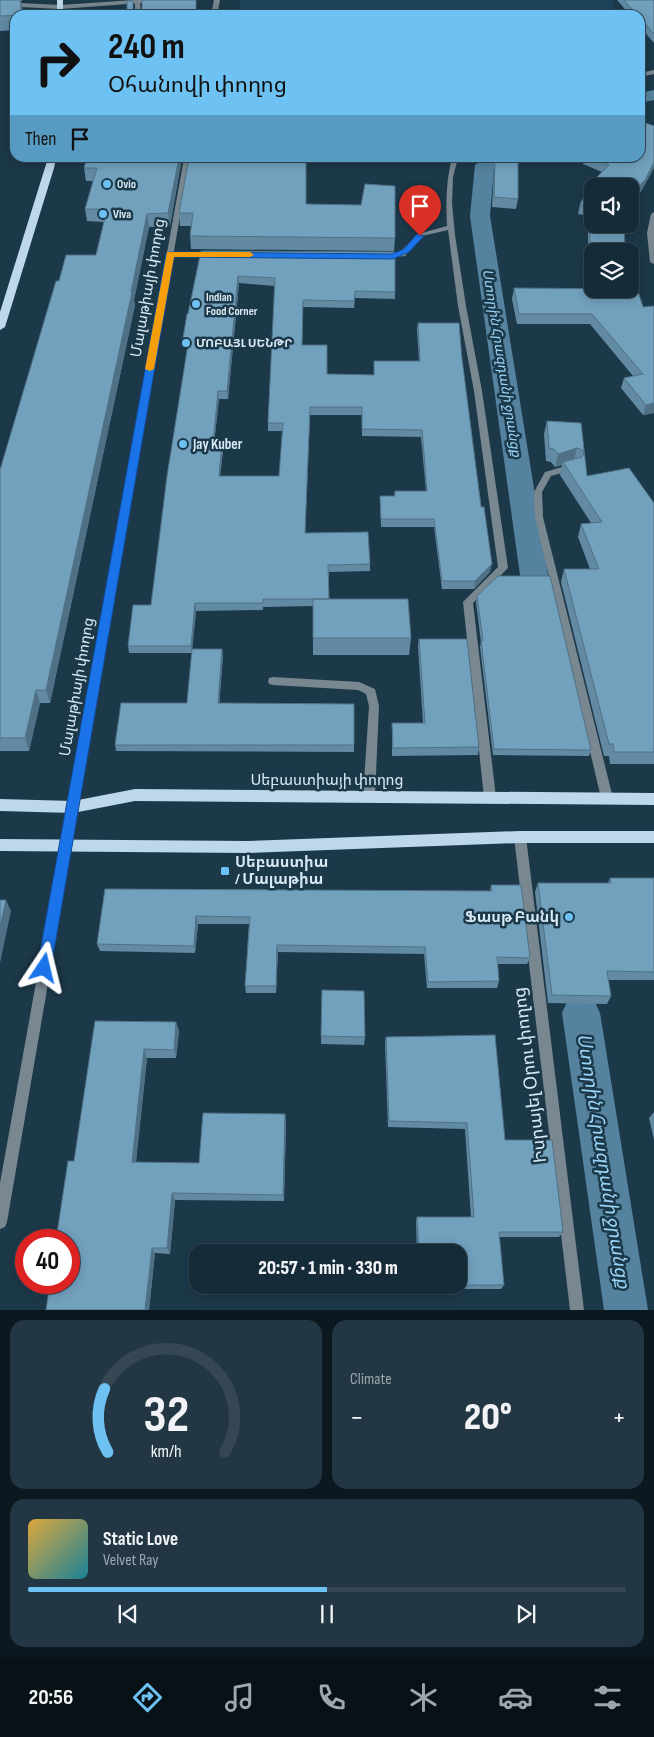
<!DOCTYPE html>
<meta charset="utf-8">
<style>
body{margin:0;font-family:"Sofia Sans Condensed","Noto Sans Armenian",sans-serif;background:#223743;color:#f1f3f6;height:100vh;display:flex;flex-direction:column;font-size:19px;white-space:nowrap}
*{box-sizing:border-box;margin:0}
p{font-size:16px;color:#9da7ae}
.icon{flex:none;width:28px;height:28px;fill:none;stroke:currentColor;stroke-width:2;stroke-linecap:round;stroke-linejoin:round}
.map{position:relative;height:1310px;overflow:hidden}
.drawer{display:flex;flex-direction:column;gap:10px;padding:10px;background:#0c181f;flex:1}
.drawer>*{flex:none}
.banner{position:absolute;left:10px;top:10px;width:635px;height:152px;border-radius:15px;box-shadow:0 2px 12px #0003,0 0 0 1px #344753;background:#6ec2f3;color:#111;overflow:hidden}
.controls{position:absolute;left:584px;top:178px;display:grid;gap:10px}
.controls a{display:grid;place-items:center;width:55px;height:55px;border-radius:10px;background:#152b38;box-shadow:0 2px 12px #0003,0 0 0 1px #344753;font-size:25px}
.speed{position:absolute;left:15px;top:1229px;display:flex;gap:10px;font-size:25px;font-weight:700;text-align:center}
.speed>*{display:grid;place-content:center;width:65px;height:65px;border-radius:50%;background:#152b38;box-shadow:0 2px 12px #0003,0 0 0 1px #344753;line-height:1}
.speed .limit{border:8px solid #d22;background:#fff;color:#111}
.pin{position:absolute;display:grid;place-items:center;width:42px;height:42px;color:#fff;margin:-51px -21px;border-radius:50% 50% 50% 0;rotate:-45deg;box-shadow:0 0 5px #0007}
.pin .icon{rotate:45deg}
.me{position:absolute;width:55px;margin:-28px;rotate:10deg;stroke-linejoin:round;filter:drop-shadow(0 0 4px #0008)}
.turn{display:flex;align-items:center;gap:18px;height:105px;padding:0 15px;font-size:22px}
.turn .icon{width:65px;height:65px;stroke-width:2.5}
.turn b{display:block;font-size:35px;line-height:42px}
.then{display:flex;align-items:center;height:48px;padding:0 15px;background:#0003;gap:10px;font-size:19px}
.big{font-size:38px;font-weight:800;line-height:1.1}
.drawer .card{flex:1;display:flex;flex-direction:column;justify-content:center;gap:8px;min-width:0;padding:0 18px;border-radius:15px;background:#223743}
.drawer .dial{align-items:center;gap:0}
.dial svg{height:130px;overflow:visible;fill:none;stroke:#344753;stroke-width:7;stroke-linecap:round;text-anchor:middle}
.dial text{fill:#f1f3f6;stroke:none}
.song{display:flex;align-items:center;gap:15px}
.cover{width:60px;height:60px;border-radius:8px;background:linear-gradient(135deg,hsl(40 70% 55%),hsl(190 70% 35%))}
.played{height:5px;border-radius:2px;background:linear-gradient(90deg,#6ec2f3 50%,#344753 50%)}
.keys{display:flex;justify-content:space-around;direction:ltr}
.heat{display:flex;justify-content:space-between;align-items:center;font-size:28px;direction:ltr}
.drawer .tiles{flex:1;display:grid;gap:10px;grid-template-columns:1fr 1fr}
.card:last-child{grid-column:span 2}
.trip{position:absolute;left:189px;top:1244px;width:278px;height:50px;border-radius:15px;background:#152b38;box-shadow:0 2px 12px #0003,0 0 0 1px #344753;font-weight:800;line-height:50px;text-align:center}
.dock{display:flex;height:80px;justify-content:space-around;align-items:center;background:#081116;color:#9da7ae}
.dock .icon{width:35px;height:35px}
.dock .selected{color:#6ec2f3}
.dock b{font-size:22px;color:#f1f3f6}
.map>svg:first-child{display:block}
.built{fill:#1e4459}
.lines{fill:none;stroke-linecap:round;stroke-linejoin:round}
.canal{fill:#55839f;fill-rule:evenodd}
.service{fill:#798790;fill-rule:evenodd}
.minor{fill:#798790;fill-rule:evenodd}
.tertiary{fill:#798790;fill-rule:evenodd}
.primary{fill:#bcd8ea;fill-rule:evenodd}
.wall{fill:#628aa3;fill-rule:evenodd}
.shaded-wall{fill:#507185}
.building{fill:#72a1be;stroke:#507185;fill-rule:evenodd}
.route{fill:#1a73e8;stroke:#114b97}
.slow{fill:#f59e0b}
.poi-dot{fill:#6ec2f3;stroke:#1c394a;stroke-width:2}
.labels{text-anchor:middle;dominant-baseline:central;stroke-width:5;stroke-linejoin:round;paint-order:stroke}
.far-poi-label{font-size:12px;font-weight:bold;fill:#d8e9f4;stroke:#1c394a;text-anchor:start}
.far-water-label{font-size:14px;font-style:italic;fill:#9ad4f7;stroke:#1c394a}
.street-label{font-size:15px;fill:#d8e9f4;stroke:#1c394a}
.poi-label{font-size:15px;font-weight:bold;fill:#d8e9f4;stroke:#1c394a;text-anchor:start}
.near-street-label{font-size:18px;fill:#d8e9f4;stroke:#1c394a}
.near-water-label{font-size:19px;font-style:italic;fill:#9ad4f7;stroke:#1c394a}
</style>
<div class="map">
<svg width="654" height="1310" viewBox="0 0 654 1310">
<rect width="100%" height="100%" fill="#1c394a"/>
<path class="built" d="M240 0H612L617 15H239Z"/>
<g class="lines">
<path class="canal" d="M654 90V100L640 103V93Z
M485 158H508L505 162 494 168 490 216 548 575 544 582 534 585 524 582 520 575 470 216 475 165Z
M581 994 594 1000 600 1013 648 1310H604L562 1013 568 1000Z"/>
<path class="service" d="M135 0 140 1 141 15H135Z
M573 464 576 465 577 467 576 469 551 476 542 492 543 517 613 798 611 801 607 803 603 801 601 798 535 517 534 492 545 472Z
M273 677 359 682 375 689 379 706 375 797 373 800 369 802 365 800 363 797 369 706 366 694 358 690 273 685 269 684 268 681 269 678Z"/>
<path class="minor" d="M134 0H158L155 2 60 9 0 6V2L60 5Z
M654 70V74L640 77V73Z
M452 158H458L453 177 452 203 455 235 466 306 482 391 508 568 473 603 496 797 494 800 490 802 486 800 484 797 463 602 498 567 474 391 458 306 448 230 422 236 405 256 383 258 379 256 383 254 400 252 418 234 447 226C446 202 446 181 452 158Z
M654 212V264L650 262 647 233 651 214Z
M167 252 213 253 217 255 213 257 170 256 166 254Z
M520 832 524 833 526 837 584 1310H570L514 837 516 833Z"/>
<path class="tertiary" d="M214 0H220L217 15H211Z
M184 158H190L7 1222 5 1227 0 1229V1183Z"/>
<path class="primary" d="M57 0H63V15H57Z
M48 158H56L54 168 5 327 0 330V312Z
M135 789 654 793V805L135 801 73 813 0 811V799L73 801Z
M520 831H654V843H520L248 853 0 851V839L248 841Z"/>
</g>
<path class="wall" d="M0 0H22V1H21L23 15H15V30L0 31Z
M617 0H654V43L640 27V15H630Z
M87 158H182L170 226 149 227 134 300 135 305 50 703H40L29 751H0V470L59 281 96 255 104 222 87 221 85 209 93 181H86L84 168Z
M584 158H640L642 190 630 203V186L592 251V276L588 258V216L578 214 580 204 602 172 583 164Z
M495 160 518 199 516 209 492 207 494 169Z
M306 204 395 238 394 251 191 249 190 236 191 226H180L179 213Z
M201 251 395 292V299L355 298 354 308 303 307 302 345 327 374 374 375V361H419L417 330 418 323 462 359 490 572 474 589H442L434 527H381L380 496H394L395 491H426L421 437 362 436V415H310L305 533 370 564V571L329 572V599L411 638 409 655H313V606L263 607V610L196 611 192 649H222L223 656 219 703 354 704V752L116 751 115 745 187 703 192 653H129L128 646 151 605 188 346H184L183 338ZM239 283 275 286 268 423V431H283L279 476H220L223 451 214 444 219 399H228Z
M514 288 643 307 654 306V413L643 415 621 388 624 378 633 376 590 324H517L512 299Z
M547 421 581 423 587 476 654 503V764H610L609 756H604L561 582 564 569H590L578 537 581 524 591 523 560 475 562 465 555 467 551 462 546 461 544 434Z
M477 596 591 750 589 756 493 755 480 647 481 642 476 602Z
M419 639 479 747 478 755 392 756V723H423L418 647Z
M610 878H654V980H608L611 996 607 1004 548 1003 535 892 538 883H608Z
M491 885 530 958 527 964H498L499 981 497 988H427L424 954 278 952 276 993H246L245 986 249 924H198L195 953 100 951 97 944 105 889 490 891Z
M322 990 365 1037 364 1045 321 1044Z
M95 1021 176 1022 179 1031 176 1058H147L136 1162 199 1163 285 1114 286 1121 284 1201 175 1200 170 1254 155 1253 149 1310H46L74 1161Z
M386 1037 505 1140 563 1232 559 1237H499L504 1285 501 1289H419L418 1285H458V1252H417L416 1222 417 1217H471L465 1129 388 1127 385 1044Z
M654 1112V1140L649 1118Z"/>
<path class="shaded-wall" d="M20 0 23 9V15H22Z
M179 158H182L170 226 168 213Z
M654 162V168L642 190 630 203V196Z
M147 214 149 227 134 300 135 305 50 703 46 690Z
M238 276 239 283 228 399 227 391Z
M218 391 219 399 213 451V444Z
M654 403V413L643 415 646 405Z
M310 407V415L305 541V533Z
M222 444 223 451 219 484V476Z
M577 448 574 461 563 462 562 465 555 467 558 454Z
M492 564 490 572 474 589 475 581Z
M195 603 196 611 192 653 191 646Z
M222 649 223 656 219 710 218 703Z
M36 690 40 703 29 751 25 738Z
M6 900 11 911 0 963V927Z
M196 916 198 924 195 953 194 946Z
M277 945 278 952 276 993V986Z
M176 1022 179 1031 176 1058 174 1050Z
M144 1049 147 1058 135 1169 132 1162Z
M285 1114 286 1121 284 1201 283 1195Z
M172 1193 175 1200 170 1254 167 1248Z
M152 1248 155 1253 149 1310H145Z"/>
<path class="building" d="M0 0H20L22 15 0 16Z
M142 0H196V14H191V15H127V1H133V12H140L142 10Z
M624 0H654V34L640 18V15H637Z
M643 122 654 126V162L645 180 630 196V186H592V224H624L625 249V251H592V258L590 248V206L580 204 595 179 609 165 592 158H640V124Z
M87 158H179L168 213 147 214 131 292H132L46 690H36L25 738H0V470L56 281H59L66 255H96L107 209H85L97 168H84Z
M189 158H306V204L361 205 365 184 395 186V238L190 236 193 213H179Z
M498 158H518V199L494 197 495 160Z
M201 251 395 252V292L355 291 354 301 303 300 302 345H327V374L374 375V361H420L418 323H459L462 359 481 507H484L492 564 475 581H442L434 519H381L380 496H395V491H427L422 430 362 429V407H310L305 533 368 532 370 564 328 565 329 599H263V603H195L191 646H128L133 605H151L167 476 189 338H183L187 314H188ZM238 276 275 278 268 423H283L279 476H219L222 444H213L218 391H227Z
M630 266 643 307 654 306V403L646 405 624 378 643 374 592 314H519L514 288 630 289Z
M547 421 581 423 587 476 629 468 654 503V752H614L613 744H609L564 569H599L581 524 602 522 563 462 582 457 584 454 583 450 577 448 558 454 554 449 549 448Z
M498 576H550L591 750 494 749 481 641H483L477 596Z
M313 599H408L411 638H313Z
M419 639H467L479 747 393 748 392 723H425Z
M192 649H222L218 703 354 704V745H115L121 703H187Z
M610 878H654V972L607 971 611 996 552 995 538 883H611Z
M491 885H521L530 958 497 957 499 981 428 982 425 947 277 945 276 986H245L250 917 196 916 194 946 97 944 105 889 492 891Z
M0 900H6L0 927Z
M322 990 364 991 365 1037 321 1036Z
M95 1021 176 1022 174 1050 144 1049 132 1162 199 1163 203 1113 285 1114 283 1195 172 1193 167 1248H152L145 1310H46L50 1282H69V1240H56L68 1161H74Z
M495 1035 505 1140H552L563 1232H499L504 1285H458V1252H419L417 1217H474L467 1123 389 1121 386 1037Z"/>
<path class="route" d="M417 234 424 236 409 252 393 259 174 257 51 968 49 972 44 974 39 972 37 968 166 254 170 252 392 254 404 249Z"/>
<path class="slow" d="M167 252H250L254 255 250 257H174L154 369 150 371 145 369Z"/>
<g class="poi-dot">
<circle cx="107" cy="184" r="5"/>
<circle cx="103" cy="214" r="5"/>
<circle cx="196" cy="304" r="5"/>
<circle cx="186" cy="343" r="5"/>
<circle cx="183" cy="444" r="5"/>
<rect x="220" y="866" width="10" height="10" rx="2.5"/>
<circle cx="569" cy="917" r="5"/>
</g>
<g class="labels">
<g class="far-poi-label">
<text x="117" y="184">Ovio</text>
<text x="113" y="214">Viva</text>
<text x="206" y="297">Indian<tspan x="206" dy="14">Food Corner</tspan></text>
<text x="196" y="343">ՄՈԲԱՅԼ ՍԵՆԹՐ</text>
</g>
<g class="far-water-label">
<text transform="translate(502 363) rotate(81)">Ստորին Հրազդանի ջրանցք</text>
</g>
<g class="street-label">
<text transform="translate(148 288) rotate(-80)">Մալաթիայի փողոց</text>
<text transform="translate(77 687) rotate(-80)">Մալաթիայի փողոց</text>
<text x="327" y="780">Սեբաստիայի փողոց</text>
</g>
<g class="poi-label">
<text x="193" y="444">Jay Kuber</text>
<text x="235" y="862">Սեբաստիա<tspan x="235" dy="17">/ Մալաթիա</tspan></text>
<text x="559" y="917" text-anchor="end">Ֆասթ Բանկ</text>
</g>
<g class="near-street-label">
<text transform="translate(530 1075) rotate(-97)">Իսրայել Օրու փողոց</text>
</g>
<g class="near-water-label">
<text transform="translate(603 1161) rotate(81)">Ստորին Հրազդանի ջրանցք</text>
</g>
</g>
</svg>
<div class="controls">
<a><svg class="icon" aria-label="sound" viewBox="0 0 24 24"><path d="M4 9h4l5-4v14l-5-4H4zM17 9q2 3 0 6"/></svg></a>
<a><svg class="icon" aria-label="layers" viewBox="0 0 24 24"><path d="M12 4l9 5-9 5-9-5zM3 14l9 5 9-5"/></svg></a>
</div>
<div class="speed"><div class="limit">40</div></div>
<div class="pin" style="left:420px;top:236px;background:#d93025"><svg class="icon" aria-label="arrive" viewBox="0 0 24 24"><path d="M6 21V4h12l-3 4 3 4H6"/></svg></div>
<svg class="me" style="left:44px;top:968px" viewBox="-20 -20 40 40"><path d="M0-17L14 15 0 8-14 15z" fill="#1a73e8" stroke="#fff" stroke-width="4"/></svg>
<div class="trip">20:57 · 1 min · 330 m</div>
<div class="banner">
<div class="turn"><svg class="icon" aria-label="right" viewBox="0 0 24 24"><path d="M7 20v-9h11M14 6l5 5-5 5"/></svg><div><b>240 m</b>Օհանովի փողոց</div></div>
<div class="then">Then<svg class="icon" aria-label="arrive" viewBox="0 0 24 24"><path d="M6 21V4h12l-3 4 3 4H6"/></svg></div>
</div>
</div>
<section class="drawer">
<div class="tiles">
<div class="card dial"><svg viewBox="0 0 100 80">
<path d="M14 69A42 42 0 1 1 86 69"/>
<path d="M14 69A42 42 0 0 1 12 30" stroke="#6ec2f3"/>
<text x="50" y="56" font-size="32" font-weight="700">32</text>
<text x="50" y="72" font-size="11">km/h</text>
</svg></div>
<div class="card"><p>Climate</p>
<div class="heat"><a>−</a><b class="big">20°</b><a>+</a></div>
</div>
<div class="card">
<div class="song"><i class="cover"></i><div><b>Static Love</b><p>Velvet Ray</p></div></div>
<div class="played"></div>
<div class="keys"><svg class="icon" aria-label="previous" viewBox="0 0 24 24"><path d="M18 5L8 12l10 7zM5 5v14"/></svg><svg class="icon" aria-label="pause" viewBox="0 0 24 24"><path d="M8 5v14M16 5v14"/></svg><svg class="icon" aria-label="next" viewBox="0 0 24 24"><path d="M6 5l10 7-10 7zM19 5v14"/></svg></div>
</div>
</div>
</section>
<nav class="dock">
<b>20:56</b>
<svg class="icon selected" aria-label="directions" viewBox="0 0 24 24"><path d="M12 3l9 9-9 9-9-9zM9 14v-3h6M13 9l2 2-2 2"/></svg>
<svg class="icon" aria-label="music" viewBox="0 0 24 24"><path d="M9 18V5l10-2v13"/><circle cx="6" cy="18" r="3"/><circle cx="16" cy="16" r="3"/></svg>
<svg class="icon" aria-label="phone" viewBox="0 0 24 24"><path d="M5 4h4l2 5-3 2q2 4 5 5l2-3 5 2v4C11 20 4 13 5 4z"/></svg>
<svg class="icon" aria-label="climate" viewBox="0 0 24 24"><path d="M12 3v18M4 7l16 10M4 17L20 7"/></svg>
<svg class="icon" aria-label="car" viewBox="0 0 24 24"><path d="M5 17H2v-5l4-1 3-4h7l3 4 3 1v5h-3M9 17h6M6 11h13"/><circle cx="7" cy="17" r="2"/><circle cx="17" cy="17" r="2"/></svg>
<svg class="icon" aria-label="filters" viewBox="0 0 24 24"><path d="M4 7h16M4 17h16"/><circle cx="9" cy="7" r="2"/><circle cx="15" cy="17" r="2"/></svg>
</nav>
